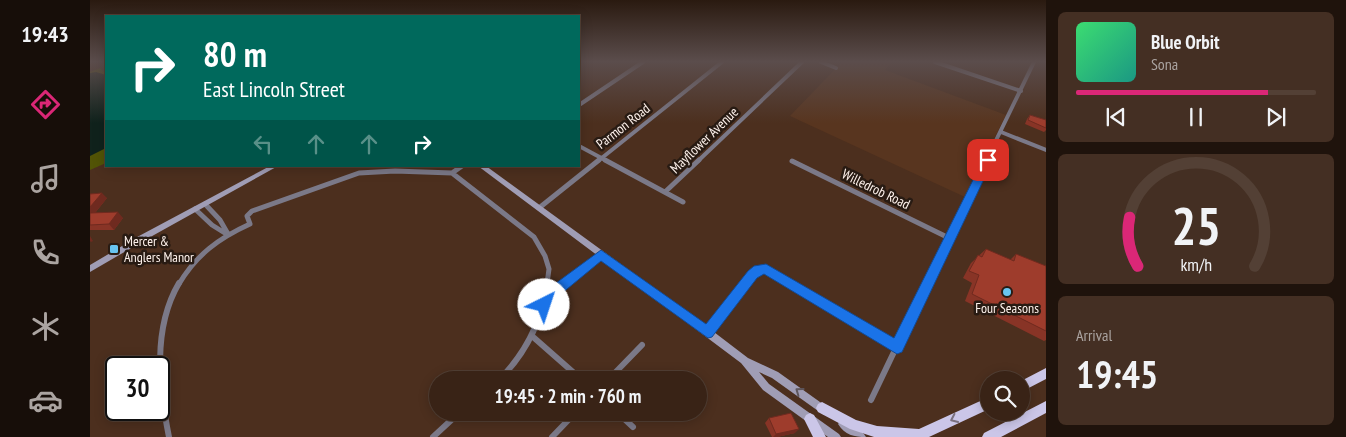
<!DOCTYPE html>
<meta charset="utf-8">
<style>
body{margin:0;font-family:"PT Sans Narrow",sans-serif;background:#442f23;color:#f1f3f6;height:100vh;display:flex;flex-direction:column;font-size:19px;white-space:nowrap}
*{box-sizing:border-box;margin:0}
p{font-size:16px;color:#aba4a1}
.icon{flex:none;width:28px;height:28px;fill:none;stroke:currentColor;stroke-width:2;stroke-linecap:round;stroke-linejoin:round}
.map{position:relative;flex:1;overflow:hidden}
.side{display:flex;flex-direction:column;gap:12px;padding:12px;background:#1f130c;width:300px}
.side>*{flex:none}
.guide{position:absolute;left:15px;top:15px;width:475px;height:152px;border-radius:0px;box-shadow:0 2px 12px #0003,0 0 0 1px #534035;background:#00695c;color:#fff;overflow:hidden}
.buttons{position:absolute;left:890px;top:371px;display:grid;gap:10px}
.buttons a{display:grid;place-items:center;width:50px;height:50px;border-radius:50%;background:#392316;box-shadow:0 2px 12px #0003,0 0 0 1px #534035;font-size:25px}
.speed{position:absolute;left:15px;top:356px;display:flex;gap:10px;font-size:25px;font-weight:700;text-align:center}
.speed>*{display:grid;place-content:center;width:65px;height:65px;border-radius:50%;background:#392316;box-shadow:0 2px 12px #0003,0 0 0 1px #534035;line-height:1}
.speed .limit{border:2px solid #111;border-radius:8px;background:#fff;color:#111}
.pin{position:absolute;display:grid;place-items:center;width:42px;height:42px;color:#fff;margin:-21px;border-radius:10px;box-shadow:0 2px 8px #0006}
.me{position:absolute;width:55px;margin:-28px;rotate:41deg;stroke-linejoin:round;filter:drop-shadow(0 0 4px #0008)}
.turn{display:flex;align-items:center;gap:18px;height:105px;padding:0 15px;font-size:22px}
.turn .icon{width:65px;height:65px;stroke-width:2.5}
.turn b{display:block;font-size:35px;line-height:42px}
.lanes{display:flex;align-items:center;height:48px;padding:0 15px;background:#0003;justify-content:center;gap:25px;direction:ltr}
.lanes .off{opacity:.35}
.big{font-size:38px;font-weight:700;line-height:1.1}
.side .widget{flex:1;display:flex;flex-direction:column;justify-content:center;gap:8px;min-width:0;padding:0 18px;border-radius:8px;background:#442f23}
.side .dial{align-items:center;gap:0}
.dial svg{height:130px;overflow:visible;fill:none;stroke:#534035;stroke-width:7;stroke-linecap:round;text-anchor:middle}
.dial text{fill:#f1f3f6;stroke:none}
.song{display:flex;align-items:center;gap:15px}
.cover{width:60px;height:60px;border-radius:8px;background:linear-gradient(135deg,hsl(140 70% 55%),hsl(170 70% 35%))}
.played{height:5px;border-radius:2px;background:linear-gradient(90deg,#db2777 80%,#534035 80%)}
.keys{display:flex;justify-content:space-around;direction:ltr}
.trip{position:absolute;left:339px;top:371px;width:278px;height:50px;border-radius:25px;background:#392316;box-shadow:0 2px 12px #0003,0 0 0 1px #534035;font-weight:700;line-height:50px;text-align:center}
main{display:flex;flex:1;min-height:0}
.dock{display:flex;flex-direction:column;width:90px;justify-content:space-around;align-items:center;background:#170e09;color:#aba4a1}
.dock .icon{width:35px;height:35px}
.dock .on{color:#db2777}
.dock b{font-size:22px;color:#f1f3f6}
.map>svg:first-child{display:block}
.built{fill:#58351f}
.green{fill:#525406}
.water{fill:#10221c}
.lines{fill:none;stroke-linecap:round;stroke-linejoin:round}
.minor-far2{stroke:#7b7988;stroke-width:4}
.minor-far1{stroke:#7b7988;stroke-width:5}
.minor{stroke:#7b7988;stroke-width:6}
.secondary{fill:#a09db5;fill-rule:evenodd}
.trunk{fill:#cbc6e8;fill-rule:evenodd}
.wall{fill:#883426}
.shaded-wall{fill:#6f2a1f}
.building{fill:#9e3c2c;stroke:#6f2a1f}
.oneway{stroke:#5e565c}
.oneway2{stroke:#7a707e}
.route{fill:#1a73e8;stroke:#114b97}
.poi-dot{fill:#68c4f0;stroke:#281b13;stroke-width:2}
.labels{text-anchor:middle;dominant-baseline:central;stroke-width:5;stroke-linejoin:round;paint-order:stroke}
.street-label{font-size:14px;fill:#fef2ec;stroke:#281b13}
.poi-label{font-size:14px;fill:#fef2ec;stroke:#281b13;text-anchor:start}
</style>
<main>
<nav class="dock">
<b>19:43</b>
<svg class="icon on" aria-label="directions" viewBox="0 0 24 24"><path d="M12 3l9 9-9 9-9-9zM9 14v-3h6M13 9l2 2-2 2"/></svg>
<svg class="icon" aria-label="music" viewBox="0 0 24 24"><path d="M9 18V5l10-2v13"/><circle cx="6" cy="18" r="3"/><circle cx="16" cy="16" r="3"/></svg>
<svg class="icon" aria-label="phone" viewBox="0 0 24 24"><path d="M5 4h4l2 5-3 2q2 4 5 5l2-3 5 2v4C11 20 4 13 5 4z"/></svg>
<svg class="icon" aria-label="climate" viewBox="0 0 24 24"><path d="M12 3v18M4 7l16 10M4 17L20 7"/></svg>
<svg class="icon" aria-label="car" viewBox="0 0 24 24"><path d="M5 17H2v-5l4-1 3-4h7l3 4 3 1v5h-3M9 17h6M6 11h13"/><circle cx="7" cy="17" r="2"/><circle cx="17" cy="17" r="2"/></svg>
</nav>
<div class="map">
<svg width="956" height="437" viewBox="0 0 956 437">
<rect width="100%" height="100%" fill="#4c2f1e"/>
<path class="built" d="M752 62H801L795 70 916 115 875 197 700 116Z"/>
<path class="green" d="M10 68 16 74V163L0 170V72Z"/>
<path class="water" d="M6 72 16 75V94L14 96 16 98V148L0 156V73Z"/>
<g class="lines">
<path class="minor-far2" d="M731 62 746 68
M845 62 931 91
M489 105 553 62
M911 132 956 150
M489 146 517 161
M508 161 632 62
M608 161 712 62
M896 161 944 62"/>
<path class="minor-far1" d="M515 160 593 202
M702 161 859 238
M362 173 372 166
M575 192 609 160
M115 204 130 220 138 234
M449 208 509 160
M105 209 122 225 138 235
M89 284C106 255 129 238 160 224L157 216 162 211 269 173 305 171 362 173 444 237 455 256 459 269 457 284
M474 284 511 254
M654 284 669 269H676L702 284
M837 284 897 160"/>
<path class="minor" d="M699 283 807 347
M456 295 476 283
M617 332 655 283
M442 336 492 380
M409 380C436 353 452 321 457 283
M495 380 507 375 519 380
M518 380 552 345
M781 400 837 283
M527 412 543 427
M79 437C69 387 62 329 89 283
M343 437 370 412
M462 437 486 412"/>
<path class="secondary" d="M180 166H188L55 240 0 272V265L49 236Z
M388 166H396L620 329 658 358 688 372 737 407 739 410 737 413 734 415 731 413 682 378 669 372 679 384 749 434 751 437H738L673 390 651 363Z
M753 419 774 434 776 437C764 437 755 435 748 424L750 421Z"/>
<path class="trunk" d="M956 368V379L931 392V381Z
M899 397V409L839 437H784L760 429 728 412 726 408 728 404 732 402 766 420 787 426 829 429Z
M956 401V413L911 437H892L894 433Z
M720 413 724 415 736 437H723L714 419 716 415Z"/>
</g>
<path class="wall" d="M940 115 956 120V130L954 132 935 124 937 119Z
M0 194 17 198 5 213 33 218 24 230H0Z
M896 249 920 260 926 254 956 266V340L954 341 875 301 882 283 873 278 881 263Z
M679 418 705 433 687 437H682L675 423Z"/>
<path class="shaded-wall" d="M12 193 17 198 1 218H0V207Z
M28 212 33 218 24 230 19 224Z
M0 236 3 241 1 242 0 241Z
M709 429 705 433 687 437H683L686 434Z"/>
<path class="building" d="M940 115 956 120V128L938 120Z
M12 193 0 207V194Z
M28 212 19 224 0 225V213Z
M896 249 924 261 926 254 956 266V331L882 294 889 275 879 271 888 255 892 257Z
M701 413 709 429 686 434 679 418Z"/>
<defs><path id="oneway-chevron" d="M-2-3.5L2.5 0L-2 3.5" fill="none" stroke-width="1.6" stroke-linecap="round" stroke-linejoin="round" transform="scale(1.25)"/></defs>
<use class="oneway" href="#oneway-chevron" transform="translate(709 391) rotate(-144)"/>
<use class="oneway2" href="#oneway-chevron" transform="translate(864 419) rotate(155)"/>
<linearGradient id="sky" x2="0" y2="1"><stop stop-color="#2a1a10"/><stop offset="0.5" stop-color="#5b4d4c"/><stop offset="1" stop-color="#5b4d4c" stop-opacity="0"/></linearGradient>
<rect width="956" height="123" fill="url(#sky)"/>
<path class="route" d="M898 157 903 160 812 352 807 354 674 274 667 278 622 337 618 338 511 261 471 294 462 298 459 309 454 311 450 309 448 305 451 291 462 286 511 250 616 324 658 271 664 266 676 264 804 338 893 160Z"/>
<g class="poi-dot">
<rect x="19" y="244" width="10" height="10" rx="2.5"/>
<circle cx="917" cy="292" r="5"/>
</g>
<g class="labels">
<g class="street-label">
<text transform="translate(533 126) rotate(-38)">Parmon Road</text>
<text transform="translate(614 140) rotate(-44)">Mayflower Avenue</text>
<text transform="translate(786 189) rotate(26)">Willedrob Road</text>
</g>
<g class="poi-label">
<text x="34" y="241">Mercer &amp;<tspan x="34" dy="16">Anglers Manor</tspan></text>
<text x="917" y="308" text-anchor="middle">Four Seasons</text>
</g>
</g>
</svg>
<div class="buttons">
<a><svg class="icon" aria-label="search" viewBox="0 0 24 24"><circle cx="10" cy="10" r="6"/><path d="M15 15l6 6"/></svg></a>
</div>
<div class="speed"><div class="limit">30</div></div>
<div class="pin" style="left:898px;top:160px;background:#d93025"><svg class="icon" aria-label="arrive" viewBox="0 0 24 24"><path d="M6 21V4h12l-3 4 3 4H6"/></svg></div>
<svg class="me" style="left:454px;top:305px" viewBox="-20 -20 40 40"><circle r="19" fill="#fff"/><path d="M0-13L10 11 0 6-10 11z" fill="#1a73e8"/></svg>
<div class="trip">19:45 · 2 min · 760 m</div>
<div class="guide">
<div class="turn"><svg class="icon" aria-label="right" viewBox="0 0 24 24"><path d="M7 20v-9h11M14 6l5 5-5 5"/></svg><div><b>80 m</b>East Lincoln Street</div></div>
<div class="lanes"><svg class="icon off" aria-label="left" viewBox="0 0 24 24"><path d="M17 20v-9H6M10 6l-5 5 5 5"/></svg><svg class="icon off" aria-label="ahead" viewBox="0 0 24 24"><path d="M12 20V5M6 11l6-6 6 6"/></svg><svg class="icon off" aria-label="ahead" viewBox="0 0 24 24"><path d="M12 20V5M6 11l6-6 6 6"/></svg><svg class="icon" aria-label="right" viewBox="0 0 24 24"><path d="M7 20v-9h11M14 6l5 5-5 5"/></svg></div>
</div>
</div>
<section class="side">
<div class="widget">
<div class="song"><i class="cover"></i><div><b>Blue Orbit</b><p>Sona</p></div></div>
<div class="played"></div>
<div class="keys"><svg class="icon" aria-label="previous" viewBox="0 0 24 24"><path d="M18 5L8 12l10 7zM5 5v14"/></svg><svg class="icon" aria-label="pause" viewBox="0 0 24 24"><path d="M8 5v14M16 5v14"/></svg><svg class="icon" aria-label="next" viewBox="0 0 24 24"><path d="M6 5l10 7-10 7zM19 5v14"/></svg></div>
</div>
<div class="widget dial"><svg viewBox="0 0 100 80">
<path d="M14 69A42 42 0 1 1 86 69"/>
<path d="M14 69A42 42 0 0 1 9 39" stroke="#db2777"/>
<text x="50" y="56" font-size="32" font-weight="700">25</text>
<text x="50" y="72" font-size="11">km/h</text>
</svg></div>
<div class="widget"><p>Arrival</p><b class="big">19:45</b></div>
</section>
</main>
